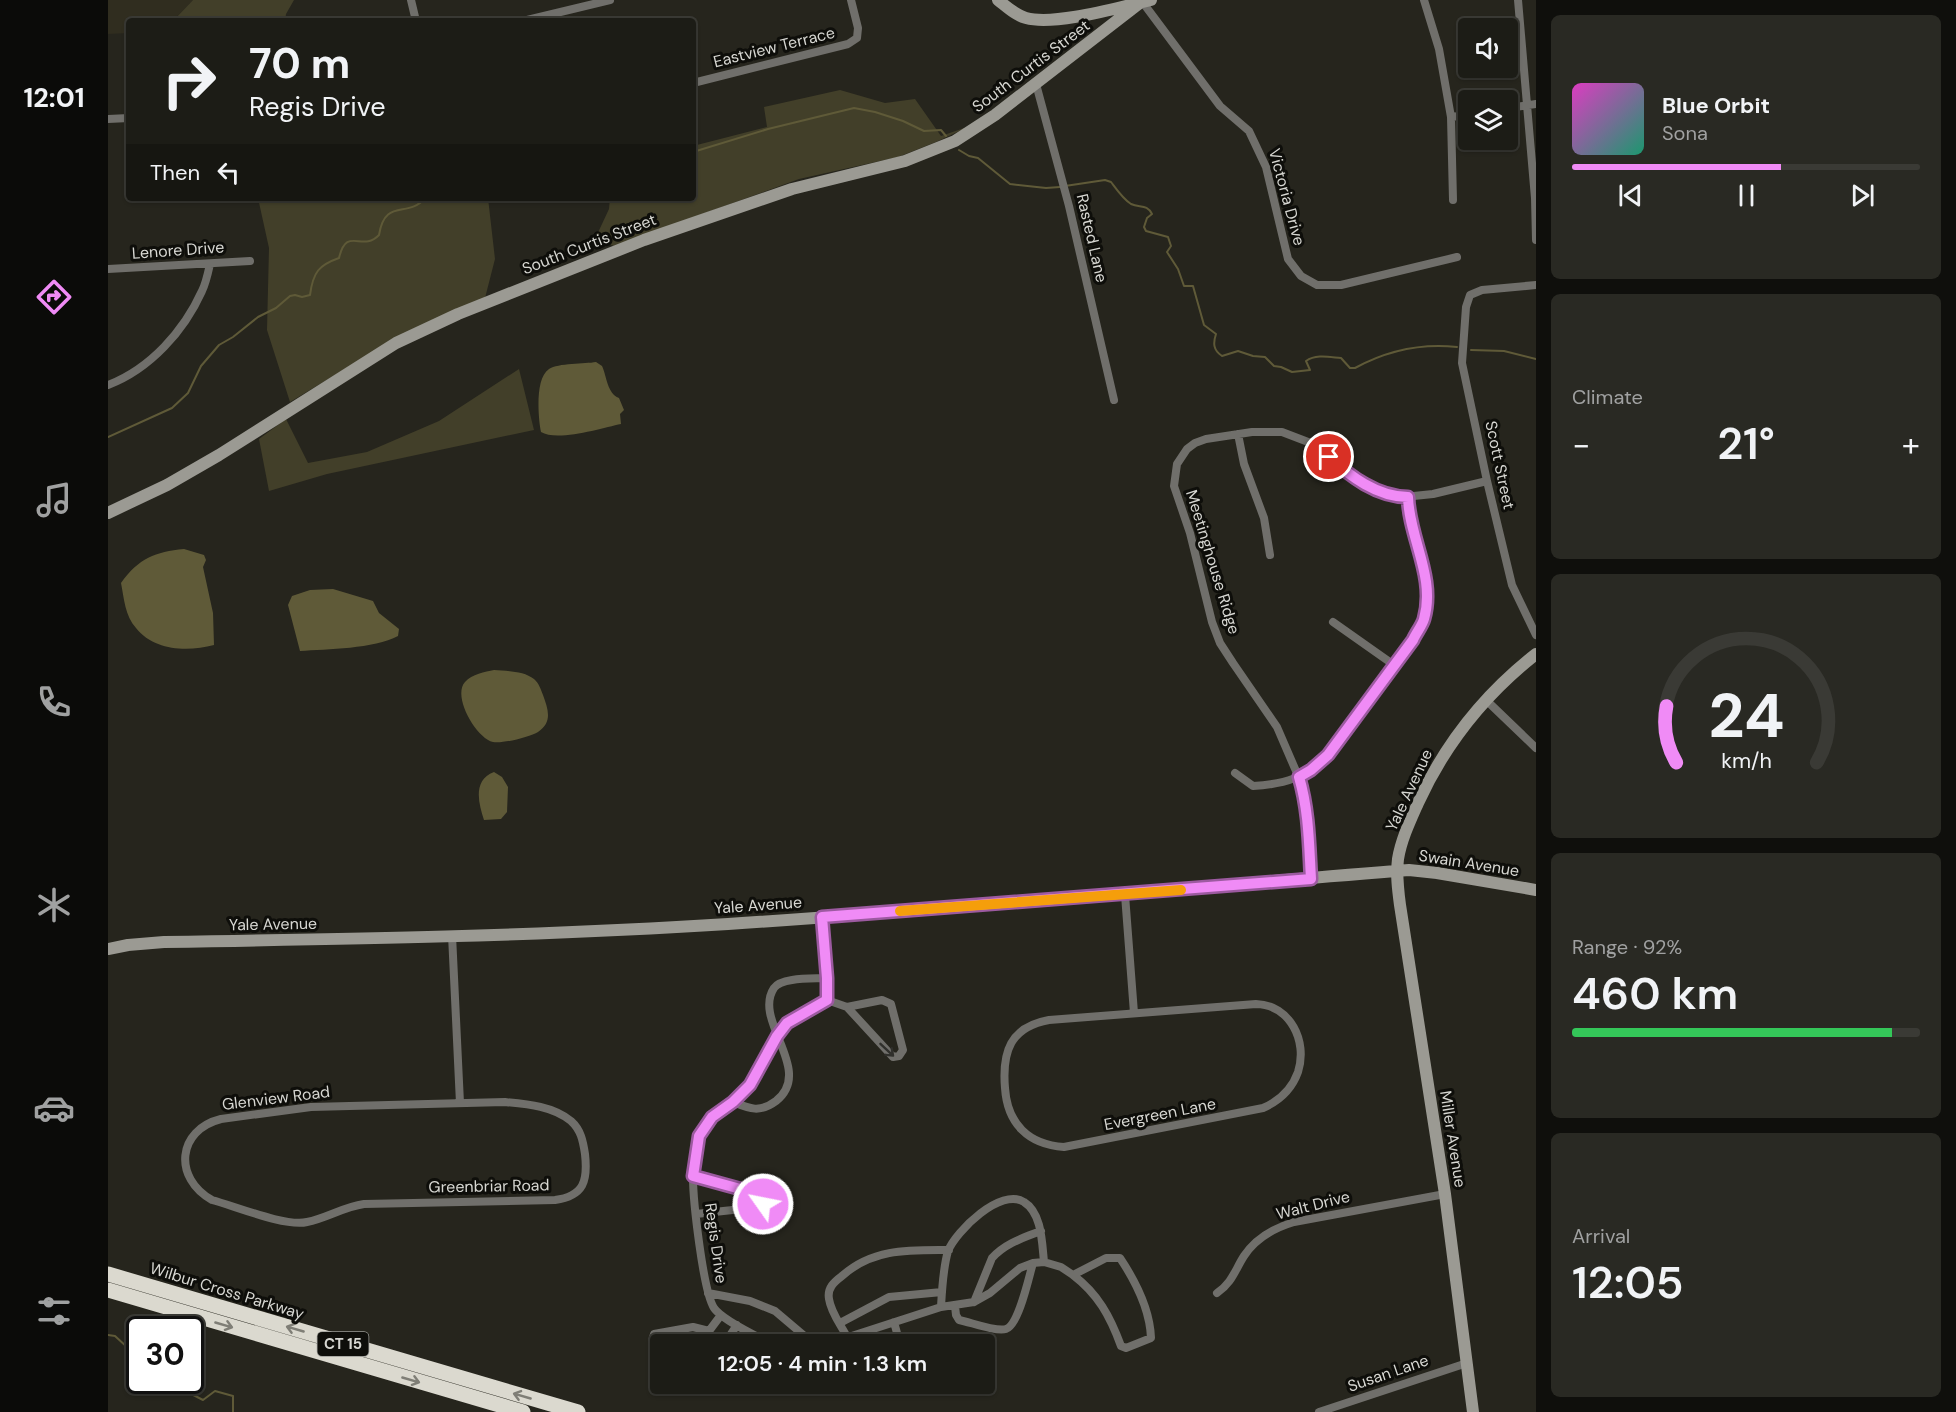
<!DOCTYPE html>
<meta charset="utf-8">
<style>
body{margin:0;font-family:"DM Sans",sans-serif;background:#292923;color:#f1f3f6;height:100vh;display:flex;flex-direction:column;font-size:22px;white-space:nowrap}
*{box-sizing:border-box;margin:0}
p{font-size:20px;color:#a0a1a1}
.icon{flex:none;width:33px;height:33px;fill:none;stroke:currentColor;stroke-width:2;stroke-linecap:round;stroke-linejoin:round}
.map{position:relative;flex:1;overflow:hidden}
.sheet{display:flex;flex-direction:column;gap:15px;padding:15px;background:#0f0f0c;width:420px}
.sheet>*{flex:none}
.top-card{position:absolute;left:18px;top:18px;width:570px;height:183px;border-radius:6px;box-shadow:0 2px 4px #0004,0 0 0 2px #3a3a35;background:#1c1c16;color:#f1f3f6;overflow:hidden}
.controls{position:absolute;left:1350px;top:18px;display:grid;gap:12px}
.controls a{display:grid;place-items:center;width:60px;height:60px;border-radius:6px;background:#1c1c16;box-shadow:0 2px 4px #0004,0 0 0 2px #3a3a35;font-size:30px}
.speed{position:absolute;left:18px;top:1316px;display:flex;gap:12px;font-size:30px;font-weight:700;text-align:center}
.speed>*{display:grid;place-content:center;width:78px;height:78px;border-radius:50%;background:#1c1c16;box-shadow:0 2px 4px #0004,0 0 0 2px #3a3a35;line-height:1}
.speed .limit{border:3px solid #111;border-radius:9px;background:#fff;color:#111}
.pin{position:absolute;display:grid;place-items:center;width:51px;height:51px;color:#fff;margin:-26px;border:3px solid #fff;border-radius:50%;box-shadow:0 2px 6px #0007}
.me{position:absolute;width:66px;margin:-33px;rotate:303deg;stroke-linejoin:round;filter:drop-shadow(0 0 4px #0008)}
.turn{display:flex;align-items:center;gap:21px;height:126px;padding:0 24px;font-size:27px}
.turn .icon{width:78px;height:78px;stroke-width:2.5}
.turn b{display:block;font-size:42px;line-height:51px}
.then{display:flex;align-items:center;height:57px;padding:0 24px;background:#0003;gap:12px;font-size:22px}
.big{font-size:45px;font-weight:600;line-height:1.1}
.sheet .tile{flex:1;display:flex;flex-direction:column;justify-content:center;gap:9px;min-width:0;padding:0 21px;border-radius:9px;background:#292923}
.sheet .dial{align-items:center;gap:0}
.dial svg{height:156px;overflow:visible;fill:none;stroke:#3a3a35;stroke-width:7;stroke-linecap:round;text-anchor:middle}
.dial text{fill:#f1f3f6;stroke:none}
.song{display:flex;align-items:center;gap:18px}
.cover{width:72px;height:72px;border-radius:9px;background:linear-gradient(135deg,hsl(310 70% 55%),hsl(160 70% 35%))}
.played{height:6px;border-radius:3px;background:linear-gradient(90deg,#f08bf6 60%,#3a3a35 60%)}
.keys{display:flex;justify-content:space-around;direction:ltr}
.heat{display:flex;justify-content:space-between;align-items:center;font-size:33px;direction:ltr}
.charge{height:9px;border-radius:4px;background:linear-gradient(90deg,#34c759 92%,#3a3a35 0)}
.trip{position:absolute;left:542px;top:1334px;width:345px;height:60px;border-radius:6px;background:#1c1c16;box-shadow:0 2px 4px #0004,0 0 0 2px #3a3a35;font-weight:600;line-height:60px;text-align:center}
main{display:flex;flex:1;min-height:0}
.tabs{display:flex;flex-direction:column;width:108px;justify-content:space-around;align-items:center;background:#0b0b09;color:#a0a1a1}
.tabs .icon{width:42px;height:42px}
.tabs .active{color:#f08bf6}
.tabs b{font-size:27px;color:#f1f3f6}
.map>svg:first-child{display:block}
.built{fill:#302d1f}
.green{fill:#423f29}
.water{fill:#5f5a38}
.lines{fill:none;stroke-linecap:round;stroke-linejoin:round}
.stream{stroke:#5f5a38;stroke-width:2}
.street{stroke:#706f6b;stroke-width:8}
.secondary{stroke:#9b9a93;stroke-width:12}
.highway{stroke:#dbd9cf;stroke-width:15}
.oneway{stroke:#30302c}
.oneway2{stroke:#7f7e76}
.route-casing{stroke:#9c5aa0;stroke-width:15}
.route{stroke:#f08bf6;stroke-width:10}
.slow{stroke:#f59e0b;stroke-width:10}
.labels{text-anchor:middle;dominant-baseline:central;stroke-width:6;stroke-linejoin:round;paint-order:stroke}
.shield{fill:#0e0e0a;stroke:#9b9b96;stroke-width:1.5}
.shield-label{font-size:15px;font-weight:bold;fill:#d7d7d2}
.street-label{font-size:16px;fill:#d7d7d2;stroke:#0e0e0a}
</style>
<main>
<nav class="tabs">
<b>12:01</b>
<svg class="icon active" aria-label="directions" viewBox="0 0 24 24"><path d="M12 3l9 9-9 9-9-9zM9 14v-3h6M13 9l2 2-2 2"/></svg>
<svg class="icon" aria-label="music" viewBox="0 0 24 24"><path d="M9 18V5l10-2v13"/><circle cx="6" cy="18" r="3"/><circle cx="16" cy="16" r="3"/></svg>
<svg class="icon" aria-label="phone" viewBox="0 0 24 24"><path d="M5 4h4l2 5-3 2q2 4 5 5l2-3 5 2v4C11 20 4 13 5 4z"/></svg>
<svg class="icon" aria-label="climate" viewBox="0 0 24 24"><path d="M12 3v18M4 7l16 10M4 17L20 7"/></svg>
<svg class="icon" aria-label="car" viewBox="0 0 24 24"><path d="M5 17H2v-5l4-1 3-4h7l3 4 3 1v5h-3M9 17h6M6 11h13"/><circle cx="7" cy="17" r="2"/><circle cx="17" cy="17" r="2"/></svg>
<svg class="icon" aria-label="filters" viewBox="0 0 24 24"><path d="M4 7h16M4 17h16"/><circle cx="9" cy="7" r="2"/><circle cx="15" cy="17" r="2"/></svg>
</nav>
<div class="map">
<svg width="1428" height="1412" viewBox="0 0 1428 1412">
<rect width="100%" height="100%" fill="#26251d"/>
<path class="built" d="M0 0H85L65 21H21V33L0 34Z"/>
<path class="green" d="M85 0H186L178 14 177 21H65Z
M732 90 777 103 807 99 833 136 862 126 828 142 790 157 691 179 506 246 487 239 501 209 502 198H585V146L659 127 656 107Z
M150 198H380L387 259 377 298 290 337 182 402 159 330 161 248Z
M411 369 426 430 219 474 161 491 151 439 178 419 200 463 259 452 331 421Z"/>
<path class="water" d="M488 362 494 366C499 377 499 393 511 398L516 410 512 414 513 424C494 428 449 442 433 432 430 417 427 378 441 369 450 363 477 364 488 362Z
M76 549 96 555 98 560 95 567 105 613 106 645C80 652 46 651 28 628 17 616 16 598 13 583 31 558 47 552 76 549Z
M225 589 265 601 271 613 291 629 290 636C266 649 219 649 192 651L180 605 184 596 202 590Z
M386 670C399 671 416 671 426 679 431 683 433 690 435 695 440 709 445 722 430 732 422 737 394 744 385 742 368 738 344 696 357 682 364 674 377 672 386 670Z
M386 772 394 777 400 787 399 812 393 819 376 820C370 802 365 780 386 772Z"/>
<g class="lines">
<path class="stream" d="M851 150 861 156 870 158 902 184 938 188 952 187
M585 152 660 129 746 108 767 112 795 121 816 131 833 130 838 136
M957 186 997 180 1003 182C1009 190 1015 199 1023 204 1032 208 1039 204 1044 214L1039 218 1036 227 1038 231 1060 237 1063 246 1059 252 1070 269 1076 286H1085L1096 325 1108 334C1105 343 1105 350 1114 356L1130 351 1145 356 1157 357 1166 366 1173 367 1184 372 1202 370 1198 361C1208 354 1221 357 1233 358L1242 368H1247C1280 350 1312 343 1349 347
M1363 350 1396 351 1428 359
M0 437 64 408 80 393 93 366 111 345 125 337 150 317 168 308 182 296 187 295 194 297 202 295C205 272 211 265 231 258 239 225 254 253 271 235 277 197 300 219 317 198
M0 1335 7 1336 32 1359
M63 1380 66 1385 95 1400 107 1391 125 1396V1412"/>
<path class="street" d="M303 0 308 21
M1033 0 1112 106 1141 131 1158 167 1180 259 1193 276 1209 285H1233L1349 257
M1316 0 1331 49 1343 117 1345 200
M1410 0 1427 198 1428 240
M415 21 502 0
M585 83 740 44 749 38 750 28 743 0
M928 84 961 206 1006 400
M1400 108 1428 104
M1343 117 1360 115
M0 119 21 118
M0 269 142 261
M1428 285 1374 290 1362 295 1358 307 1354 363 1379 481 1404 585 1428 635
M0 385C42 369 76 331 94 291 98 283 100 273 102 264
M1130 434 1136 464 1156 518 1162 555
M1225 622 1286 665
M1378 700 1428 748
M1127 773 1145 786C1179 784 1195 778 1220 755L1305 640C1308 633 1313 627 1316 620 1329 577 1301 538 1300 497
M1203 879 1200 826 1196 794 1191 778 1169 727 1125 663 1112 643 1104 622 1082 533 1066 486 1069 464 1079 449 1087 443 1098 439 1144 432H1174L1208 445 1238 472 1255 484 1296 497 1325 494 1379 481
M1017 895 1026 1013
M344 935 352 1103
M719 1000 739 1007 785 1057 791 1056 795 1050 783 1004 774 1000 739 1007
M1148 1004C1182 1005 1200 1041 1190 1072 1184 1089 1171 1101 1155 1108L956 1147C941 1146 925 1141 914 1130 903 1119 898 1103 897 1088 894 1052 902 1027 941 1020Z
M397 1102C419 1104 445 1106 463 1121 473 1130 475 1141 477 1154 480 1181 476 1196 447 1200L256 1204C235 1207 219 1218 199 1222 177 1227 127 1206 104 1200 65 1178 69 1130 113 1119L203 1107Z
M625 1102C642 1109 652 1113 668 1101 707 1070 644 1021 666 988 674 977 705 979 719 978
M584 1176 647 1193 653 1197 655 1204 652 1207 588 1214
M998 1258H1012C1028 1282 1042 1309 1043 1338L1018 1348 1013 1346C1002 1316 990 1294 965 1275Z
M600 1293 642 1301 667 1311 706 1344
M1109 1293C1124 1283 1127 1270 1136 1256 1148 1238 1166 1228 1186 1222L1337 1194
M866 1302 884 1258C898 1243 915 1238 933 1231
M847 1306 848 1315 851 1320C862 1322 888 1332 898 1329 911 1325 921 1276 925 1263
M833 1307C834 1289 835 1268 840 1251 848 1231 893 1187 916 1202 934 1213 934 1243 936 1262
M786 1322 792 1344
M732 1323 781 1297 834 1292
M739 1337C733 1325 723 1313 721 1299 719 1288 726 1282 734 1276 765 1248 802 1250 841 1250
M596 1344 601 1331 613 1315
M625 1344 623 1334 629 1325
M664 1344C650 1337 614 1320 606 1308 595 1291 585 1200 585 1177 584 1165 586 1148 590 1137 599 1113 627 1104 642 1086 657 1067 661 1039 680 1023 690 1014 706 1007 719 1000V978L714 917
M719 1344 833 1307 866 1302 882 1293 912 1268 925 1263 936 1262 953 1267 965 1275
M552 1348 544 1341 546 1334 585 1327 601 1331
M780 1383 789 1391 795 1390 801 1383
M1211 1412 1359 1363"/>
<path class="secondary" d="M890 0C899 7 907 15 918 18 947 26 1012 7 1043 0
M0 513 59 485 111 455 288 343 350 314 536 240 684 189 797 161 847 141 887 115 1033 2
M0 949 20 945 56 942C244 939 432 936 620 924 847 909 1074 888 1301 870L1329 873 1428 890
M1365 1412 1337 1194 1292 905C1290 890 1288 875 1290 859 1293 840 1302 821 1310 803 1337 744 1377 694 1428 654"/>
<path class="highway" d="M0 1274 470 1412
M0 1290 415 1412"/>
</g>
<defs><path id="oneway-shaft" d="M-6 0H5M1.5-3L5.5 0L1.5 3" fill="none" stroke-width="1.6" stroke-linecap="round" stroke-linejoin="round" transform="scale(1.5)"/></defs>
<use class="oneway" href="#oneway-shaft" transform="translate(779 1050) rotate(43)"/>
<g class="oneway2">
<use href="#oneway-shaft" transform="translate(116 1325) rotate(16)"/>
<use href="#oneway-shaft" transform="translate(187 1329) rotate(-164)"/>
<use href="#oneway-shaft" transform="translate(303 1380) rotate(16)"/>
<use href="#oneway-shaft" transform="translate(414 1396) rotate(-164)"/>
</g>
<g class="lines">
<defs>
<path id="route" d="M655 1204 654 1197 647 1193 585 1176 591 1136 604 1117 625 1102 642 1085 669 1036 679 1023 719 1000V978L714 917 1203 879C1201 845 1201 811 1191 777L1203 770 1220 755 1305 640C1308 633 1314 626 1316 619 1328 577 1301 538 1300 497 1269 497 1242 476 1221 457"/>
</defs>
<use href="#route" class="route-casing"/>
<use href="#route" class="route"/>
<path class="slow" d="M792 911 1073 890"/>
</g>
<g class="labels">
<rect class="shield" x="209.5" y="1332" width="51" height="24" rx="4.5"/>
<g class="shield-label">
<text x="235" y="1344">CT 15</text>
</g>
<g class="street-label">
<text transform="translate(666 47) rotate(-14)">Eastview Terrace</text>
<text transform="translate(923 66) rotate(-37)">South Curtis Street</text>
<text transform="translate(1179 197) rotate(75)">Victoria Drive</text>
<text transform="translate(984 238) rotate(77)">Rasted Lane</text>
<text transform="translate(481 244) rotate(-21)">South Curtis Street</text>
<text transform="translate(70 250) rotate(-4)">Lenore Drive</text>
<text transform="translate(1392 465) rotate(78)">Scott Street</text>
<text transform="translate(1105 562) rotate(73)">Meetinghouse Ridge</text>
<text transform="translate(1301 790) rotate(-65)">Yale Avenue</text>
<text transform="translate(1361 863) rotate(9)">Swain Avenue</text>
<text transform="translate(650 905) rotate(-4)">Yale Avenue</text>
<text transform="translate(165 924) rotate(-1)">Yale Avenue</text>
<text transform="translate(168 1098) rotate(-7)">Glenview Road</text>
<text transform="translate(1052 1114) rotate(-11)">Evergreen Lane</text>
<text transform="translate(1345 1139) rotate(81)">Miller Avenue</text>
<text transform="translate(381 1186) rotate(-1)">Greenbriar Road</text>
<text transform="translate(1205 1205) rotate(-14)">Walt Drive</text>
<text transform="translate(608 1243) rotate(82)">Regis Drive</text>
<text transform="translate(119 1291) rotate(17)">Wilbur Cross Parkway</text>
<text transform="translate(1280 1373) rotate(-19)">Susan Lane</text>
</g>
</g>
</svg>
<div class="controls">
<a><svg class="icon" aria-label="sound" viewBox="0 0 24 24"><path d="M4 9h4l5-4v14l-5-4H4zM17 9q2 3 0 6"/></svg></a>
<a><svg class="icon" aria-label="layers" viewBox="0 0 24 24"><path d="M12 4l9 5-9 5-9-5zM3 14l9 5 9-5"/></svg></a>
</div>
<div class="speed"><div class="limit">30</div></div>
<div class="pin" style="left:1221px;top:457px;background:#d93025"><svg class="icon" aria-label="arrive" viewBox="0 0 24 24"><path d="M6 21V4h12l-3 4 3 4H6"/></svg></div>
<svg class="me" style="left:655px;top:1204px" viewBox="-20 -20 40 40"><circle r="17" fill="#f08bf6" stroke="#fff" stroke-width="3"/><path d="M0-11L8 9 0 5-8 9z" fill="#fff"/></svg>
<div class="trip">12:05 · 4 min · 1.3 km</div>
<div class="top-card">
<div class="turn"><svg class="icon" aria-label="right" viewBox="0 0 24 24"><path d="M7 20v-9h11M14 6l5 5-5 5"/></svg><div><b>70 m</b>Regis Drive</div></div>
<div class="then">Then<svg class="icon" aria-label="left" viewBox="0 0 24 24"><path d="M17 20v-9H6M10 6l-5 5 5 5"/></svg></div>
</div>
</div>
<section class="sheet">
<div class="tile">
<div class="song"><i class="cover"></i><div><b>Blue Orbit</b><p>Sona</p></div></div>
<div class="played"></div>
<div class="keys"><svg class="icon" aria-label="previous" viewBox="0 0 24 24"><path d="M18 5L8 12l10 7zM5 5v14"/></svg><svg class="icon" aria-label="pause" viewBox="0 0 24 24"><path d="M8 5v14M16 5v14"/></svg><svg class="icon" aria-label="next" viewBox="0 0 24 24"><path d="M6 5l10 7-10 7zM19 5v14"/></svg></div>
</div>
<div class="tile"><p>Climate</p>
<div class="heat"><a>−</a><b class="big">21°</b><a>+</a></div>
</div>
<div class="tile dial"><svg viewBox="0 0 100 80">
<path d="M14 69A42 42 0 1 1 86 69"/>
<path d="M14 69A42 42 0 0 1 9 40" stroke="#f08bf6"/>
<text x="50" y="56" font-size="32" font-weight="700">24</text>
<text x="50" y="72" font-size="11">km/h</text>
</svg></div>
<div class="tile"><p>Range · 92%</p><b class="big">460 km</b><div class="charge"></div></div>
<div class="tile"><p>Arrival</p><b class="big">12:05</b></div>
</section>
</main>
